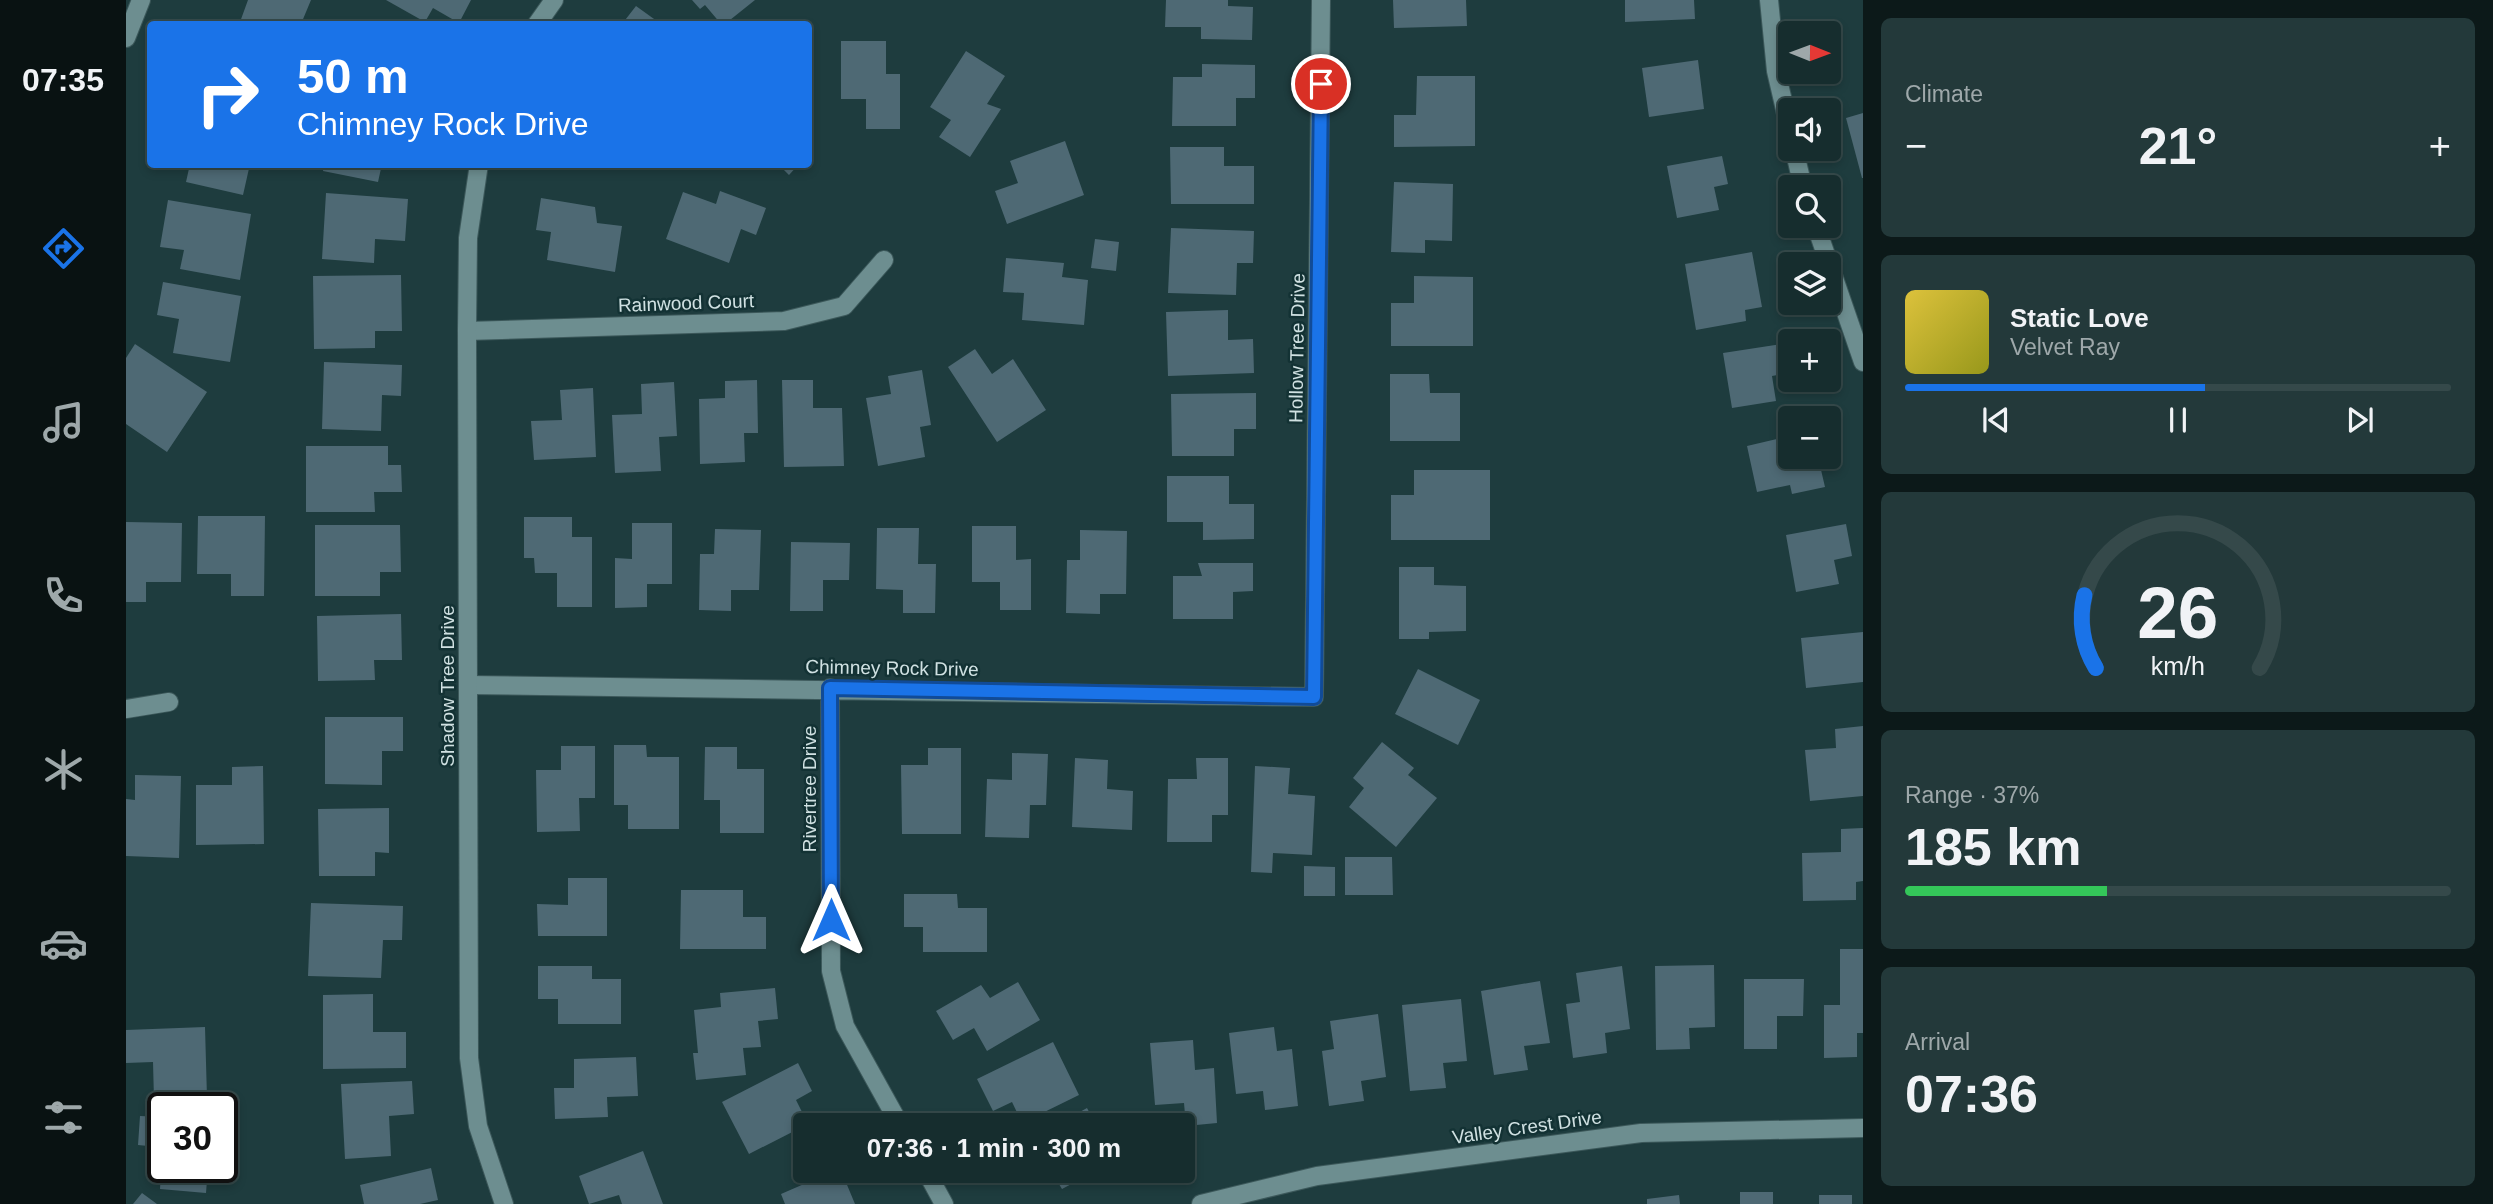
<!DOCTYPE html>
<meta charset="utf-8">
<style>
body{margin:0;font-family:Arial,sans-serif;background:#23393a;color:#f1f3f6;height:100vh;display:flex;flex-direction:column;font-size:26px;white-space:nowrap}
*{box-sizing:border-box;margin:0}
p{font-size:23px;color:#9ea8aa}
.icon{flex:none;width:38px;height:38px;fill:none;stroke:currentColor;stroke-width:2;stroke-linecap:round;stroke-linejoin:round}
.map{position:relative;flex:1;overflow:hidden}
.details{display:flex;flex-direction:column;gap:18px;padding:18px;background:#0c1919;width:630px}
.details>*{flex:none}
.banner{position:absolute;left:21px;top:21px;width:665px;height:147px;border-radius:7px;box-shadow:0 4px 10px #0003,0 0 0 2px #35494a;background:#1a73e8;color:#fff;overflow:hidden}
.needle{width:46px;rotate:91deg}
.tools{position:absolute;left:1652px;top:21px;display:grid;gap:14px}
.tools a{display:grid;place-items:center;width:63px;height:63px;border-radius:7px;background:#162d2e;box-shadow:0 4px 10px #0003,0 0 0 2px #35494a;font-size:35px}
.speed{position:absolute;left:21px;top:1092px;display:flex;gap:14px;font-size:35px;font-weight:700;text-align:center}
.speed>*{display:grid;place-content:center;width:91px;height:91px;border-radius:50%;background:#162d2e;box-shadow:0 4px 10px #0003,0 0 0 2px #35494a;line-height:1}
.speed .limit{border:4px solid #111;border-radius:10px;background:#fff;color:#111}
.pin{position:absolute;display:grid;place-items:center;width:60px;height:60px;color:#fff;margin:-30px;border:4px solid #fff;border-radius:50%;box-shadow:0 2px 7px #0007}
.me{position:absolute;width:77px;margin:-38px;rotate:0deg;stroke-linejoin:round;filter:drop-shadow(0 0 5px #0008)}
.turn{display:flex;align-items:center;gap:24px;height:147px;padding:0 35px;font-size:32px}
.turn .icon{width:91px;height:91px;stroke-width:2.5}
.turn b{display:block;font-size:49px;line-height:60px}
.big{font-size:52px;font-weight:700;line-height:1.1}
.details .widget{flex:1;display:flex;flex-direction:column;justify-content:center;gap:10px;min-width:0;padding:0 24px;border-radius:10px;background:#23393a}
.details .dial{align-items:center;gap:0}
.dial svg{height:182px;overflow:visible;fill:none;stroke:#35494a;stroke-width:7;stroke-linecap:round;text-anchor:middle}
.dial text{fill:#f1f3f6;stroke:none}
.song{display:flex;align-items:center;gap:21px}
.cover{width:84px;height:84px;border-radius:10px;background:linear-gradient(135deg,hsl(50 70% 55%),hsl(60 70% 35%))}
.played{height:7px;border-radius:4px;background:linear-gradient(90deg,#1a73e8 55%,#35494a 55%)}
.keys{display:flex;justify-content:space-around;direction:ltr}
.heat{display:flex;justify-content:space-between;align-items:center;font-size:38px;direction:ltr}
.charge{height:10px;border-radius:5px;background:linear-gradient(90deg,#34c759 37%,#35494a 0)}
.trip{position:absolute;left:667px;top:1113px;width:402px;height:70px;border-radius:7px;background:#162d2e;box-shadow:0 4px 10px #0003,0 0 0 2px #35494a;font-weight:700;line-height:70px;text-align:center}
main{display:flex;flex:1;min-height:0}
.menu{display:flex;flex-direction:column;width:126px;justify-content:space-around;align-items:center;background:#091212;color:#9ea8aa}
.menu .icon{width:49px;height:49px}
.menu .active{color:#1a73e8}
.menu b{font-size:32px;color:#f1f3f6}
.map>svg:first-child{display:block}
.building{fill:#4e6974}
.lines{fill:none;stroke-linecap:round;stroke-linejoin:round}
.minor-casing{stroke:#3c585a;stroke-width:20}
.tertiary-casing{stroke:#3c585a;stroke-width:20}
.minor{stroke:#6d8e90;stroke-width:18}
.tertiary{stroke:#6d8e90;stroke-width:18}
.route-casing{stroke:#114b97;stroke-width:18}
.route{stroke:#1a73e8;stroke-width:12}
.labels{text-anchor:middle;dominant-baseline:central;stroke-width:5;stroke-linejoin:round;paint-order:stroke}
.street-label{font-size:19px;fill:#d0e1e2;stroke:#133234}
</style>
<main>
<nav class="menu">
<b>07:35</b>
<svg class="icon active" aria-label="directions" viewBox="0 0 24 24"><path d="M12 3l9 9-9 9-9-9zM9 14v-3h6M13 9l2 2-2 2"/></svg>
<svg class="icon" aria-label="music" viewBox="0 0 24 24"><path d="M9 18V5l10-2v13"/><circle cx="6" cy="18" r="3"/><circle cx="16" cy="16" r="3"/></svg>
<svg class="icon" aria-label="phone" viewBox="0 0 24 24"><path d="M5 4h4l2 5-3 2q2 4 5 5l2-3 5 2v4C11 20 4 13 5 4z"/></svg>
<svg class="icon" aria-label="climate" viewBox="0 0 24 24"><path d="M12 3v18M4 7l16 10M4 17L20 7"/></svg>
<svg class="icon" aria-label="car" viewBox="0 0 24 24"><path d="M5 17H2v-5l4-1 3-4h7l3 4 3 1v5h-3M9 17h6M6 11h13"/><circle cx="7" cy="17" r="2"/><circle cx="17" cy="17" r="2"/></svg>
<svg class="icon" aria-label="filters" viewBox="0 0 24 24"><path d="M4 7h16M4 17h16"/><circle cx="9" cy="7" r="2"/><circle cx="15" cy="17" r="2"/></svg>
</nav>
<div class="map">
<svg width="1737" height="1204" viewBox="0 0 1737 1204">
<rect width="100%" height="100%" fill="#1e3c3e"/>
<path class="building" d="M122 0H185L175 24H121L114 22Z
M260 0H345L333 23 307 8 299 22Z
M566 0H629L599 24H595L579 5 574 9Z
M1040 0H1102V6L1127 7 1126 40 1075 39V27H1039Z
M1267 0H1340L1341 26 1268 28Z
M1499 0H1568L1569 19 1499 22Z
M510 6 535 24H496Z
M715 41H760V74H774V129H740V99H715Z
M840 51 879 76 861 104 875 109 844 157 813 137 825 120 804 107Z
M1572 60 1578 109 1523 117 1516 68Z
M1076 64 1129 65V98H1110V126H1046L1047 77H1076Z
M1291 76H1349V146L1268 147V115H1290Z
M1737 113V178H1736L1720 118Z
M939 141 958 195 881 224 869 191 892 183 884 161Z
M1044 147H1098V166H1128V204H1045Z
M1596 156 1602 184 1588 187 1593 210 1551 218 1541 166Z
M64 164H124L117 195 60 182Z
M198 164H256L252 182 197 171Z
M652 164H673L663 175Z
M1268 182 1327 184 1326 241 1299 240V253L1265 252Z
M594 191 640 208 630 235 615 229 603 263 540 239 557 192 590 204Z
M200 193 282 199 279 241 249 239 248 263 196 259Z
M415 198 469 207 471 223 496 226 489 272 421 260 425 232 410 230Z
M42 200 125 214 114 280 54 269 58 250 34 247Z
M1045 228 1128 231 1127 263H1111L1110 295 1042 293Z
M969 239 993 242 990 271 965 268Z
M1626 252 1636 307 1619 310 1620 321 1570 330 1559 264Z
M880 258 938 263 936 277 962 280 958 325 896 320 898 293 877 292Z
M275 275 276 331H249V348L188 349 187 276Z
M1288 276 1347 277V346H1265V303H1288Z
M37 282 115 296 104 362 47 353 53 319 31 315Z
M1102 310V340L1127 339 1128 373 1042 376 1040 312Z
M9 344 81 392 41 452 0 424V358Z
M1656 344 1661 373 1646 376 1650 401 1606 408 1597 353Z
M849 349 866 374 887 359 920 410 871 442 822 367Z
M198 362 276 365 275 396 256 395 255 431 196 429Z
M796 370 805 425 794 427 799 457 752 466 740 398 765 394 762 376Z
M1264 374H1303L1304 393H1334V441H1264Z
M631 380 632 433H618L619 462 574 464 573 399 599 398V381Z
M656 380H687V408H716L718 466 658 467Z
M548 382 551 436 533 437 535 471 489 473 486 415 516 414 515 384Z
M467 388 470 457 408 460 405 421 436 420 434 390Z
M1130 393V429H1108V456H1046L1045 394Z
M1664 436V457H1692L1699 487 1666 494 1664 485 1631 492 1621 446Z
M180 446H262V465H275L276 492H248L249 512H180Z
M1288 470H1364V540H1265V495H1288Z
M1041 476H1103V504H1128V539L1077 540V522H1041Z
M72 516H139L138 596H105V574H71Z
M398 517H446V537H466V607H431V573H409L408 558H398Z
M0 522 56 523 55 582H20V602H0Z
M506 523H546V584H521V607L489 608V558L506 559Z
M1720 524 1726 556 1708 560 1713 584 1670 592 1660 535Z
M189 525H274L275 572H254V596H189Z
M846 526H890V560L905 559V610H874V582H846Z
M751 528H793L792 564H810L809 613H777V590L750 589Z
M589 529 635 530 633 590H605V611L573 610 574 554H588Z
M954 530 1001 531 1000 594H974V614L940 613 941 560H954Z
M665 542 724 543 723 580H697V611H664Z
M1072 563H1127V591L1107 592V619H1047V576H1076Z
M1273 567H1308V585L1340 586V631L1303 632V639H1273Z
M275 614 276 660H248L249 680 192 681 191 616Z
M1737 632V682L1680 688 1675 638Z
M1292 669 1354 700 1332 745 1269 714Z
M199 717H277V751H256V785L199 784Z
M1737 726V796L1684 801 1679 750 1710 748 1709 729Z
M1256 742 1288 768 1282 775 1311 798 1270 847 1223 807 1238 788 1227 778Z
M488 745H520L521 757H553V829H502V805H488Z
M435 746H469V798H453L454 831 411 832 410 770H435Z
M579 747H611V769H638V833H594V800H578Z
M802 748H835V834H776L775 765H802Z
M886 753 922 754 920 805H904L903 838 859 837 861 779 886 780Z
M949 758 982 760 981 789 1007 791 1006 830 946 827Z
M1070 758H1102V815H1086V842H1041L1042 779H1071Z
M137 766 138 844 70 845V785H106V767Z
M1129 766 1164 768 1162 794 1189 796 1186 855 1147 853 1146 873 1125 872Z
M9 775 55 776 53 858 0 856V799L9 800Z
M263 808V853L249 852V876H193L192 809Z
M1737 828V881L1730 882V900L1677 901 1676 853 1715 852V829Z
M1219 857H1266L1267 895H1219Z
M1178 866 1209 867V896H1178Z
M442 878H481V936H412L411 904 442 905Z
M555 890H617V917H640V949H554Z
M778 894H831L832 908H861V952H797V927H778Z
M185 903 277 906 276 940H257L255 978 182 976Z
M1714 949H1737V1033H1731V1057L1698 1058V1005H1714Z
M1588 965 1589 1027 1563 1028 1564 1049 1530 1050 1529 966Z
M412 966H466V979H495V1024H432V999H412Z
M1496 966 1504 1029 1479 1033 1481 1053 1447 1058 1440 1004 1454 1002 1450 973Z
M1618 979H1678L1677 1016H1651V1049H1618Z
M1414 981 1424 1043 1398 1046 1402 1070 1368 1075 1355 991Z
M892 982 914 1020 861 1051 848 1028 827 1040 810 1011 855 985 864 998Z
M649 988 652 1019 632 1021 635 1047 617 1048 620 1075 570 1080 567 1053H572L568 1010 595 1007 594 993Z
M247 994V1032H280V1068L197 1069V995Z
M1335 999 1341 1061 1317 1063 1320 1088 1284 1091 1276 1005Z
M1252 1014 1260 1077 1235 1081 1238 1101 1203 1106 1196 1051 1208 1049 1204 1021Z
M79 1027 81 1098 28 1100 27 1062 0 1063V1030Z
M1148 1027 1151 1051 1166 1049 1172 1106 1139 1110 1137 1091 1110 1094 1103 1033Z
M1067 1040 1069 1070 1088 1068 1091 1123 1060 1126 1058 1103 1029 1105 1024 1043Z
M927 1042 953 1095 896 1123 886 1102 867 1111 851 1079Z
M510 1057 512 1096 481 1097 482 1117 429 1119 428 1088H448V1059Z
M672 1063 686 1091 670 1100 682 1124 623 1154 596 1102Z
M286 1081 288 1114 263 1116 265 1156 219 1159 215 1084Z
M961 1108 970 1125H930Z
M14 1116 37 1117V1167H82L80 1193 34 1189 35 1172H30L32 1147 12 1145Z
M517 1151 537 1204H496L493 1195 463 1204 453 1176Z
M679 1163V1171H733L734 1174 719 1180 729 1204H659L655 1194 678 1184 671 1167Z
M305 1168 312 1200 294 1204H238L234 1185Z
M925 1171H970L936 1189Z
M1614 1192H1647V1204H1614Z
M16 1193 31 1204H7Z
M1553 1195 1554 1204H1521V1199Z
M1693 1195H1726V1204H1693Z"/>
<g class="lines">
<defs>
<path id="minor" d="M1643 0 1650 71 1664 131
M0 38 15 0
M1668 149 1677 187
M1690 226 1737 362
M341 331 658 321 718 306 758 260
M342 685 1188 697 1195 0
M704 688 705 971 719 1026 774 1125
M0 709 43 702
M800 1171 818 1204
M1075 1204 1191 1176 1515 1133 1737 1128"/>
<path id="tertiary" d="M411 24 428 0
M353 164 342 238 341 331 343 1058 352 1126 378 1204"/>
</defs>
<use href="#minor" class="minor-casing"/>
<use href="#tertiary" class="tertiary-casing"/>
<use href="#minor" class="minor"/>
<use href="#tertiary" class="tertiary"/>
</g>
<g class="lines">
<defs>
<path id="route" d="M705 920 704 688 1188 697 1195 84"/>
</defs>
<use href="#route" class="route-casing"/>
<use href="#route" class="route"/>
</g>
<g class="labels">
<g class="street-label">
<text transform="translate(560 303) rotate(-2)">Rainwood Court</text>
<text transform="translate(1171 348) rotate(-89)">Hollow Tree Drive</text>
<text transform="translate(766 668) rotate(1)">Chimney Rock Drive</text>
<text transform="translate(321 686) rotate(-90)">Shadow Tree Drive</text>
<text transform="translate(683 789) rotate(-90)">Rivertree Drive</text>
<text transform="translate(1401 1127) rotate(-8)">Valley Crest Drive</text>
</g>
</g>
</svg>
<div class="tools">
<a><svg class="needle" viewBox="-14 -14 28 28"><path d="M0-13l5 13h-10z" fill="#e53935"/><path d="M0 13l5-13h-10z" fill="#9ea8aa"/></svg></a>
<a><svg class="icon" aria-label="sound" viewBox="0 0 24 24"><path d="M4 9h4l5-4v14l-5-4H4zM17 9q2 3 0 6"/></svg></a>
<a><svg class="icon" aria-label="search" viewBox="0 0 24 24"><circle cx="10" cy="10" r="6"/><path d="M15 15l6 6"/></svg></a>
<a><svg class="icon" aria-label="layers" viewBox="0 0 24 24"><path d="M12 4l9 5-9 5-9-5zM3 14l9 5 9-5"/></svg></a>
<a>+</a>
<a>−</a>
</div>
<div class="speed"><div class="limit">30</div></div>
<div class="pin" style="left:1195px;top:84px;background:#d93025"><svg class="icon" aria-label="arrive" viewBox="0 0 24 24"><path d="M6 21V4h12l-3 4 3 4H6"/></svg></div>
<svg class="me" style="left:705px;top:920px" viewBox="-20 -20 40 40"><path d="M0-17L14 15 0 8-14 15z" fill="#1a73e8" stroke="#fff" stroke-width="4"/></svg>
<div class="trip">07:36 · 1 min · 300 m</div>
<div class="banner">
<div class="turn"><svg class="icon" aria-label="right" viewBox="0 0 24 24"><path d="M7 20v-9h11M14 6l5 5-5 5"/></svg><div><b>50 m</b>Chimney Rock Drive</div></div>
</div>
</div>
<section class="details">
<div class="widget"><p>Climate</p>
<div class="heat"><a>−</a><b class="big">21°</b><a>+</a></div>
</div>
<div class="widget">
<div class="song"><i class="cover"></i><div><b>Static Love</b><p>Velvet Ray</p></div></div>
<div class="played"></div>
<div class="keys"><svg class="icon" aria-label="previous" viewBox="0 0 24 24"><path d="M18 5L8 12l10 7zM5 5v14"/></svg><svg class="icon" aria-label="pause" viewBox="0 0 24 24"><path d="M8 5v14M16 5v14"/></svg><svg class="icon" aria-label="next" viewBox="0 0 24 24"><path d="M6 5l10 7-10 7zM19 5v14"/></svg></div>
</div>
<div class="widget dial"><svg viewBox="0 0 100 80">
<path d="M14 69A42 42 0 1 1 86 69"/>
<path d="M14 69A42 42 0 0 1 9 37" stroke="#1a73e8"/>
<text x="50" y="56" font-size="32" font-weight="700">26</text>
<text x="50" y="72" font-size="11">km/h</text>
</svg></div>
<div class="widget"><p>Range · 37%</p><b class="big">185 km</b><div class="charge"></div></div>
<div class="widget"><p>Arrival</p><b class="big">07:36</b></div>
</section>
</main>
